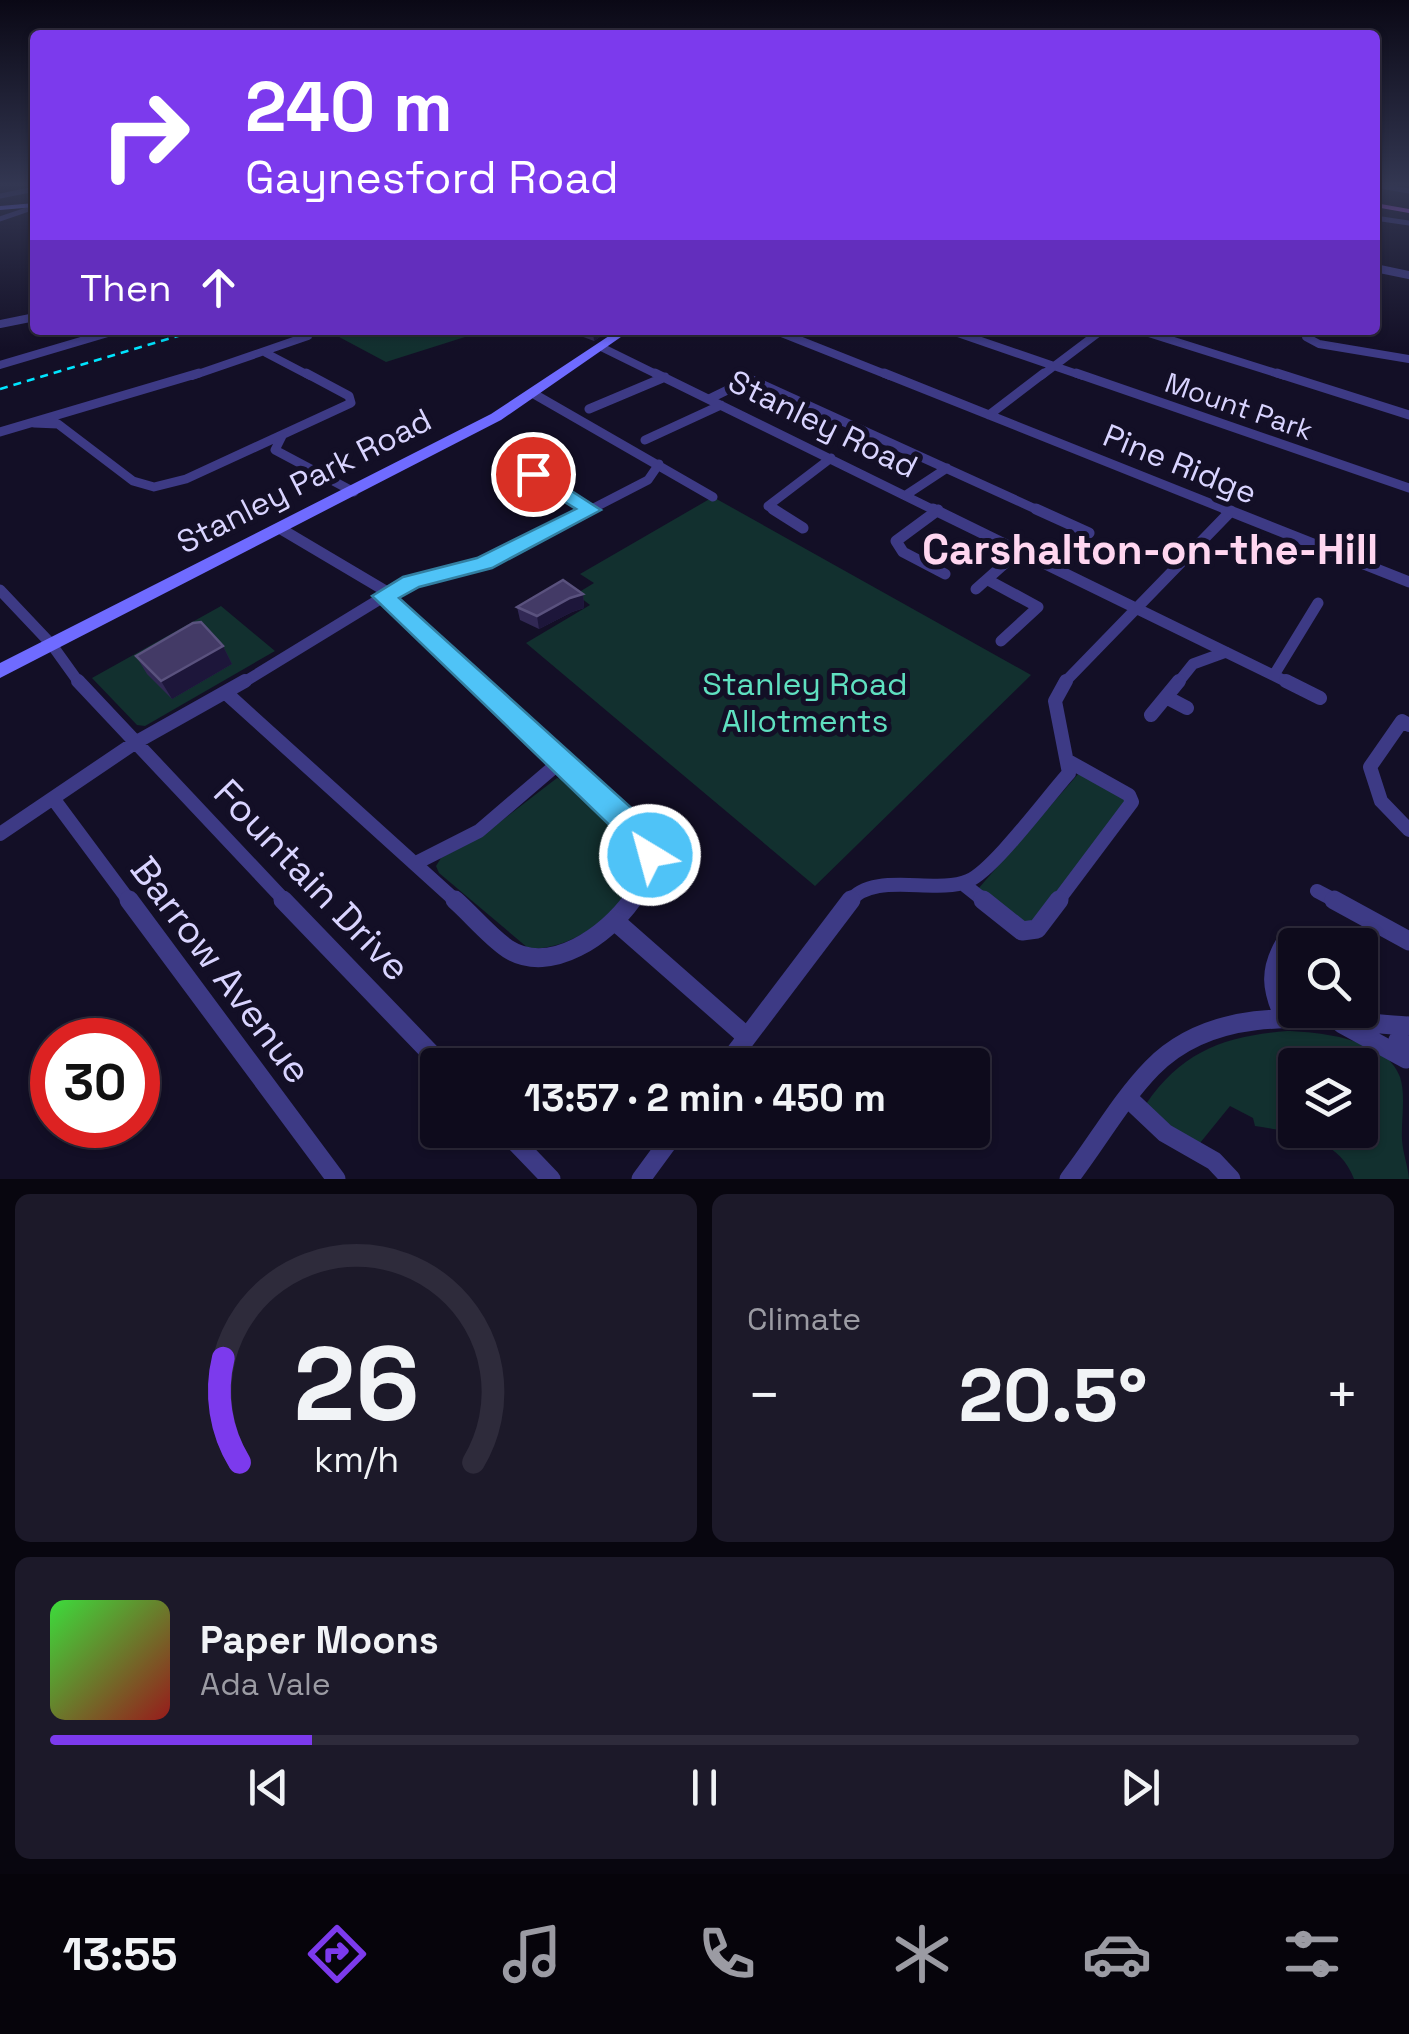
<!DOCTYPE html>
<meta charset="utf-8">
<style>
body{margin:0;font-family:"Space Grotesk",sans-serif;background:#1c1929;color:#f1f3f6;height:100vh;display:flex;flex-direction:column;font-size:38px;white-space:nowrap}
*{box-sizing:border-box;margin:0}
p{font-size:32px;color:#9b9ba3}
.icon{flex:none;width:55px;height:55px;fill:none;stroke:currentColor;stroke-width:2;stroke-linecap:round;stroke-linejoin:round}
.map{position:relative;height:1179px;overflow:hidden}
.side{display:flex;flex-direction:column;gap:15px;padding:15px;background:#08060f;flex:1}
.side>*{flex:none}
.top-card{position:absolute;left:30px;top:30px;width:1350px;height:305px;border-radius:10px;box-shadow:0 2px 8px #0004,0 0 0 2px #2e2b3b;background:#7c3aed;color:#fff;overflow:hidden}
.fabs{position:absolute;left:1278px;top:928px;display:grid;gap:20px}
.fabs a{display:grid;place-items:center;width:100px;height:100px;border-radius:10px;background:#0e0b1c;box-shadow:0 2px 8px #0004,0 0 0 2px #2e2b3b;font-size:50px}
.speed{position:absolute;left:30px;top:1018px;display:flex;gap:20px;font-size:50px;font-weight:700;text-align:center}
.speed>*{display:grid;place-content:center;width:130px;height:130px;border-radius:50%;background:#0e0b1c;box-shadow:0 2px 8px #0004,0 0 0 2px #2e2b3b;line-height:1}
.speed .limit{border:15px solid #d22;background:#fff;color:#111}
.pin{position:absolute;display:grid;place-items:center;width:85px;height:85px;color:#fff;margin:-42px;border:5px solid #fff;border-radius:50%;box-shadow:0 2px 10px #0007}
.me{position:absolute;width:110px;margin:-55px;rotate:323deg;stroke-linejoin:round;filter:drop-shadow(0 0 8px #0008)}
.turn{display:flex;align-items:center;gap:35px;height:210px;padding:0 50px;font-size:45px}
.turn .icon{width:130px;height:130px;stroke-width:2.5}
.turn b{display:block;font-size:70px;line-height:85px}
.then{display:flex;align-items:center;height:95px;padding:0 50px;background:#0003;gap:20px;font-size:38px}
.big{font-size:75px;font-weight:800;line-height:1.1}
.side .card{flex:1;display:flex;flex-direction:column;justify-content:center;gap:15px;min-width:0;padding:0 35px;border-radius:15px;background:#1c1929}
.side .dial{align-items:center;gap:0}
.dial svg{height:260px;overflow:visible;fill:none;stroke:#2e2b3b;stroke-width:7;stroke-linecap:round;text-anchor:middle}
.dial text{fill:#f1f3f6;stroke:none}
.song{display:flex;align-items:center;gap:30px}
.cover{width:120px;height:120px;border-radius:15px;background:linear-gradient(135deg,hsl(120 70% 55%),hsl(0 70% 35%))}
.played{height:10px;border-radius:5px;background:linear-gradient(90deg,#7c3aed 20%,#2e2b3b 20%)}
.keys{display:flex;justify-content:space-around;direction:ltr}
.heat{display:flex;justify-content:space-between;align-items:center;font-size:55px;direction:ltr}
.side .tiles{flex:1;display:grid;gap:15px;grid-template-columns:1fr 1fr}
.card:last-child{grid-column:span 2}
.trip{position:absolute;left:420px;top:1048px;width:570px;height:100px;border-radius:10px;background:#0e0b1c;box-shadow:0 2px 8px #0004,0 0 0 2px #2e2b3b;font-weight:800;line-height:100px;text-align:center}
.dock{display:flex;height:160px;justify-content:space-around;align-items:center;background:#06040b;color:#9b9ba3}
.dock .icon{width:70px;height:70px}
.dock .on{color:#7c3aed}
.dock b{font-size:45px;color:#f1f3f6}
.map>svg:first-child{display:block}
.green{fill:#12302f;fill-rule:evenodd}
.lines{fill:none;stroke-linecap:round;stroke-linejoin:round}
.street-far5{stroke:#3d3a85;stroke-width:5}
.street-far4{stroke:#3d3a85;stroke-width:8}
.street-far3{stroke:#3d3a85;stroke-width:9}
.street-far2{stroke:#3d3a85;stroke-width:11}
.street-far1{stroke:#3d3a85;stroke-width:14}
.street{stroke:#3d3a85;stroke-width:19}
.secondary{fill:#6f6bff;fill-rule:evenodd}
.primary{fill:#c25bff;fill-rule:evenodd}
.rail{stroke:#00e5ff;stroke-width:2.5;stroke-dasharray:8 6;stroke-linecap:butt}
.wall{fill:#312854}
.shaded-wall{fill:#1d163a}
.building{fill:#433a66;stroke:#5a527e;stroke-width:2.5}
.route{fill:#4fc3f7;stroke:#337fa1;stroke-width:2.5}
.labels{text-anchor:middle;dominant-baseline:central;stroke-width:10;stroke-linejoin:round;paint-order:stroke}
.far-street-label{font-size:28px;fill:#d9d4ff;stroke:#130f26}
.street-label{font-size:32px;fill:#d9d4ff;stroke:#130f26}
.park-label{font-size:32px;fill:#5fe0c0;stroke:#130f26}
.near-street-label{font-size:38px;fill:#d9d4ff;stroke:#130f26}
.district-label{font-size:42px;font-weight:bold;fill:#ffd6f0;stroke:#130f26}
</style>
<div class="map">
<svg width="1409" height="1179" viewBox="0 0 1409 1179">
<rect width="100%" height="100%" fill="#130f26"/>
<path class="green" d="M326 330H487L386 362Z
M713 497 1031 675 815 886 526 643 590 605 576 594 594 583 580 574Z
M221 606 275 651 145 726 137 725 92 678Z
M1079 773 1127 800 1032 925 1025 927 978 889Z
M557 778 572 781 641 847C650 897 575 953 528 948L439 873 436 866 441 858 487 832Z
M1287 1031C1320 1032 1387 1039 1400 1077 1406 1095 1401 1121 1402 1140 1403 1154 1408 1166 1409 1179H1354C1339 1137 1292 1132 1255 1126L1253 1118 1230 1106 1200 1143 1179 1133 1146 1104C1182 1051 1225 1036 1287 1031ZM1295 1065H1360V1130H1295Z"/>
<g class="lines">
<path class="street-far5" d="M1375 185 1409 191
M0 196 35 189
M1375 218 1409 223
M0 219 35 207
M1375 268 1381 269"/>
<path class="street-far4" d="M1375 268 1409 275
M0 324 35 317
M774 330 890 376
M949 330 1083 376
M1139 330 1285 376
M1306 330V337L1319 344 1409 359
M601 347 660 376
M266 353 310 376
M0 365 118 330
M192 376 308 336
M1041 376 1102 330"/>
<path class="street-far3" d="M655 373 938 512
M884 373 1232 512
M1076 373 1409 488
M1277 373 1409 415
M534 394 713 497
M709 399 750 379 1042 512
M589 409 665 377
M989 415 1044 373
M34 423 58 424 133 481 154 487 186 479 351 403 349 396 306 373
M0 432 199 373
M282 436 275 450 354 492
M645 440 721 405
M529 471 590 509
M906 495 947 468
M586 512 648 480 659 464
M777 512 768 506 831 458"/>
<path class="street-far2" d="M773 509 803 528
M933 509 1291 684
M1036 509 1089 533
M1225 509 1409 582
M938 510 896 541 903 552 945 574
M281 529 389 593
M988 580 1038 607 1001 641
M976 589 1020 550
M0 590 52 645 80 684
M384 596 477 684
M1274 675 1318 603
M241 684 398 588 484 563 591 509
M1063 684 1231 511
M1177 684 1193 664 1226 652"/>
<path class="street-far1" d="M78 681 286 902
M474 681 648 846 647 869 630 902
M1286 681 1320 698
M226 693 457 902
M1166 697 1187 708
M1151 715 1179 681
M1409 725 1402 721 1370 767 1381 801 1409 830
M55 801 130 902
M0 834 133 744 245 681
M416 863 479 831 561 761
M962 883 986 902
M1317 891 1338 902
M849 902C873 870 935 895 968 881 993 871 1048 796 1069 773L1055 701 1066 681
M1057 902 1132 802 1129 795 1070 762"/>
<path class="street" d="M129 900 336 1179
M283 900 442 1065
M455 900C472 915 489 936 508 949 551 976 608 934 632 900
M983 900 1022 931 1037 929 1059 900
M1334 900 1409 941
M615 921 747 1037
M1284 1017C1271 989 1269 970 1285 943L1296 941
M1342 1024 1406 1059
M1406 1059 1398 1040 1409 1026
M726 1065 851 900
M1128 1098 1165 1133 1214 1161 1231 1179
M504 1130 551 1179
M641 1179 677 1130
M1069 1179C1097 1143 1120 1101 1152 1068 1218 1000 1321 1020 1407 1026"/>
<path class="secondary" d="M35 203V207L0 210V206Z
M618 330H631L501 420 0 678V663L491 414Z"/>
<path class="primary" d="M1375 203 1409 209V213L1375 207Z"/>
<path class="rail" d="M0 389 198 330"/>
</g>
<path class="wall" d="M577 330H607V332L594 341 578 335Z
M583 594 584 608 572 612 539 629 520 620 517 607Z
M223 646 232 664 172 699 147 674 136 656Z"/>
<path class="shaded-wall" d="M607 330V332L594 341 593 331Z
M583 594 584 608 572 612 539 629 537 616 570 598Z
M223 646 232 664 172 699 161 681Z"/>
<path class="building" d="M563 580 583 594 570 598 537 616 517 607Z
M201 622 223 646 161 681 136 656 193 623Z"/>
<linearGradient id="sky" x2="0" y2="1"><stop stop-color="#0a0815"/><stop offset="0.53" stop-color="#333752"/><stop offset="1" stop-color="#333752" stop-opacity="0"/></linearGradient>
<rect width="1409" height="349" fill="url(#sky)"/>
<path class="route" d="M526 470H539L601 510 492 568 419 587 399 598 648 823 665 855 661 864 650 868 638 864 626 841 372 596 403 577 477 558 576 509 526 478Z"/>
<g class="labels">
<g class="far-street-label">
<text transform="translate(1239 406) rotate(19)">Mount Park</text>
</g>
<g class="street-label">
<text transform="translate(823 424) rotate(26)">Stanley Road</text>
<text transform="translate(1180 464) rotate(22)">Pine Ridge</text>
<text transform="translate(304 481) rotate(-27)">Stanley Park Road</text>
</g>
<g class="park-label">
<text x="805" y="684">Stanley Road<tspan x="805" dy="37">Allotments</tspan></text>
</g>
<g class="near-street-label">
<text transform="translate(312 880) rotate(46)">Fountain Drive</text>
<text transform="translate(221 970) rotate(53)">Barrow Avenue</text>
</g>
<g class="district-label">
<text x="1150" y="549">Carshalton-on-the-Hill</text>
</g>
</g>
</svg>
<div class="fabs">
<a><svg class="icon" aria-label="search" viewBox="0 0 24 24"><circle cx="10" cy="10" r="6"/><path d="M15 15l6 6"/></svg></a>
<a><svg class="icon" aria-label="layers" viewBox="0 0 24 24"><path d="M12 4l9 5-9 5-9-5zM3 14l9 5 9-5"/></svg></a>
</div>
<div class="speed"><div class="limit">30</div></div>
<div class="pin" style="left:533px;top:474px;background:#d93025"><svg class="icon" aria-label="arrive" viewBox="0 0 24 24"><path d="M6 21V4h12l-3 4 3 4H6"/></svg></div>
<svg class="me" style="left:650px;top:855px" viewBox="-20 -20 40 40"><circle r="17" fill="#4fc3f7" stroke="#fff" stroke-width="3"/><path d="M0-11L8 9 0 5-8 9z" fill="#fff"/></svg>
<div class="trip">13:57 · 2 min · 450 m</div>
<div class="top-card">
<div class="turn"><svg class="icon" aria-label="right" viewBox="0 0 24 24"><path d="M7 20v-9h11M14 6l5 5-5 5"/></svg><div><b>240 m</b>Gaynesford Road</div></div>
<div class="then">Then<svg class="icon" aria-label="ahead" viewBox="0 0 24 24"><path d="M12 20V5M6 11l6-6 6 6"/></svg></div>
</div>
</div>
<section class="side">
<div class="tiles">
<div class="card dial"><svg viewBox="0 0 100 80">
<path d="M14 69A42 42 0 1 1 86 69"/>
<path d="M14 69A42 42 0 0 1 9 37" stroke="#7c3aed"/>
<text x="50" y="56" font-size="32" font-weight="700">26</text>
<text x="50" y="72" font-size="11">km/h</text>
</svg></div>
<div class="card"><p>Climate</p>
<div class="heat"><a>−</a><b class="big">20.5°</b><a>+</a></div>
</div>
<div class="card">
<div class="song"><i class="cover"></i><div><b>Paper Moons</b><p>Ada Vale</p></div></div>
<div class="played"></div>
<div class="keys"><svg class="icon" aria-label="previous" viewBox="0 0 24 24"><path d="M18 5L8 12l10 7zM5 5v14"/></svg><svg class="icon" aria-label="pause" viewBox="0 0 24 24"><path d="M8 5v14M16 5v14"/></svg><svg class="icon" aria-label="next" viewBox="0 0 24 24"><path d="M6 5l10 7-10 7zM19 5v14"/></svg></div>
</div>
</div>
</section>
<nav class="dock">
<b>13:55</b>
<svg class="icon on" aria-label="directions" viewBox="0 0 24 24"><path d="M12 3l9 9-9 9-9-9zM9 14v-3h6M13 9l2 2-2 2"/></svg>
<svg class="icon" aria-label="music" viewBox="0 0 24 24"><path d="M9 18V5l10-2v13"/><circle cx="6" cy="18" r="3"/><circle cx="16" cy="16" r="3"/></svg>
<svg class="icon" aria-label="phone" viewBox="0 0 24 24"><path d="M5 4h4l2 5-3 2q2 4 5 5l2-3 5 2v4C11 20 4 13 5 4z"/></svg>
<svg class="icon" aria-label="climate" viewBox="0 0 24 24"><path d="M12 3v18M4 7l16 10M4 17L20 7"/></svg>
<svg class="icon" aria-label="car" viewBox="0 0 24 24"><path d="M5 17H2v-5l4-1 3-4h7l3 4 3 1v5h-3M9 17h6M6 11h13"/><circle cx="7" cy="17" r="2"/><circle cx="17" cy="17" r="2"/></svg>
<svg class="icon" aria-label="filters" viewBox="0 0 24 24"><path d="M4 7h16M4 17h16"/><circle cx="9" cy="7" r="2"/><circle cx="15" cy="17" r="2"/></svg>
</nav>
